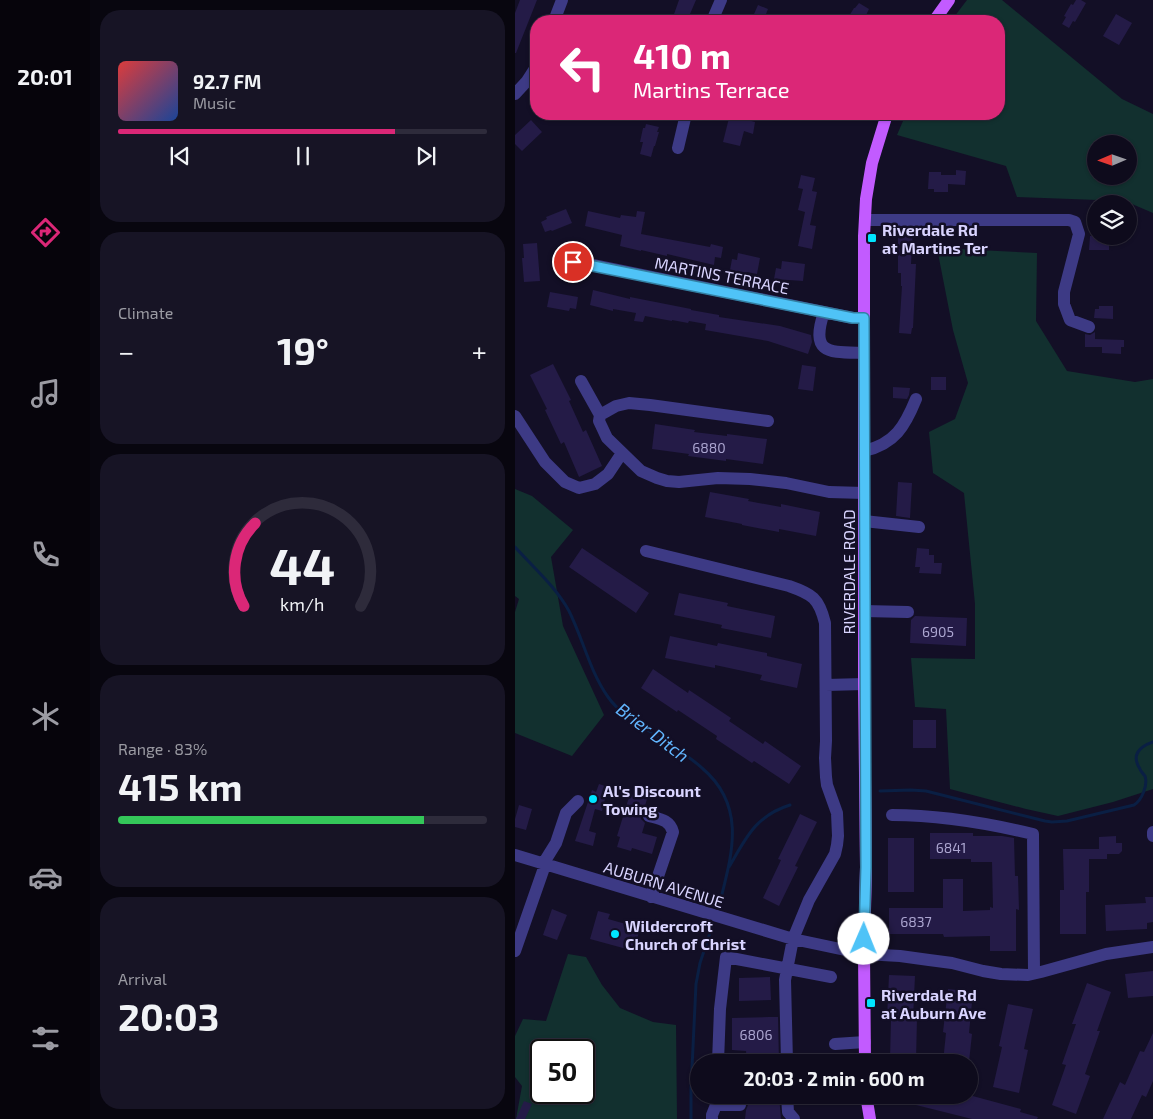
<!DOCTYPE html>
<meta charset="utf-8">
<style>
body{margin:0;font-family:"Exo 2",sans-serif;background:#171425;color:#f1f3f6;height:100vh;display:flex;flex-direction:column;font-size:19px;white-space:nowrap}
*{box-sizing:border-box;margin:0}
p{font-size:16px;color:#9b9ba3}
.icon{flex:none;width:28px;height:28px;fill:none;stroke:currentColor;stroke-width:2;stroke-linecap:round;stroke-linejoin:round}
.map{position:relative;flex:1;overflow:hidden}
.side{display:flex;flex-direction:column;gap:10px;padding:10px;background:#08060f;width:425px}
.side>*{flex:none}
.hud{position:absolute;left:15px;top:15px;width:475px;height:105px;border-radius:20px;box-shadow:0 1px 4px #0004,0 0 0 1px #2e2b3b;background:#db2777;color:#fff;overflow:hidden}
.needle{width:32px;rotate:268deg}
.buttons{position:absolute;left:572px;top:135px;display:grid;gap:10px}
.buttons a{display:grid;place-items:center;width:50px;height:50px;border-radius:50%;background:#0e0b1c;box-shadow:0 1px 4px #0004,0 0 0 1px #2e2b3b;font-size:25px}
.speed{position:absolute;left:15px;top:1039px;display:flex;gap:10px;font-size:25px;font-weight:700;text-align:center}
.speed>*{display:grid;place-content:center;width:65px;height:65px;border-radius:50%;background:#0e0b1c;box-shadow:0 1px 4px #0004,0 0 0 1px #2e2b3b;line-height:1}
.speed .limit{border:2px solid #111;border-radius:8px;background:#fff;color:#111}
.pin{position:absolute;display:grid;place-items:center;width:42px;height:42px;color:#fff;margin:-21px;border:2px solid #fff;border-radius:50%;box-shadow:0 1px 5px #0007}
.me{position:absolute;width:55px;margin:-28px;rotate:1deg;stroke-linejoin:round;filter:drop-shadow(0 0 4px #0008)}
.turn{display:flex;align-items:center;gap:18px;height:105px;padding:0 20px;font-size:22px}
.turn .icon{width:65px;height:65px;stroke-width:2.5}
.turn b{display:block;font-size:35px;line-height:42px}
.big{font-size:38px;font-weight:700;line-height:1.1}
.side .card{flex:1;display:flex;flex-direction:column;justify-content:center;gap:8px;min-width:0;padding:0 18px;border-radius:20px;background:#171425}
.side .dial{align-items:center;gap:0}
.dial svg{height:130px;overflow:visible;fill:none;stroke:#2e2b3b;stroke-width:7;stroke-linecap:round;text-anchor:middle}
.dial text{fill:#f1f3f6;stroke:none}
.song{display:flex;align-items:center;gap:15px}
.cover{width:60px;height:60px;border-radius:8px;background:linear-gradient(135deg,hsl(0 70% 55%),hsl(220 70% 35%))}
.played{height:5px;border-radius:2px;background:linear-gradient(90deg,#db2777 75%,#2e2b3b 75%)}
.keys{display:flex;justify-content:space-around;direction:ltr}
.heat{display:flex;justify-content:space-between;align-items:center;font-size:28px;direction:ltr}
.charge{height:8px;border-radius:4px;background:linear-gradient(90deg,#34c759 83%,#2e2b3b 0)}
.trip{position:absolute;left:175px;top:1054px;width:288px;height:50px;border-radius:25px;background:#0e0b1c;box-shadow:0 1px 4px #0004,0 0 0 1px #2e2b3b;font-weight:700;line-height:50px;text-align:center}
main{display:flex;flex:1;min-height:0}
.tab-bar{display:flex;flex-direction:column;width:90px;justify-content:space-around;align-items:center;background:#06040b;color:#9b9ba3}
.tab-bar .icon{width:35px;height:35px}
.tab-bar .current{color:#db2777}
.tab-bar b{font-size:22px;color:#f1f3f6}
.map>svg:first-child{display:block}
.green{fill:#12302f;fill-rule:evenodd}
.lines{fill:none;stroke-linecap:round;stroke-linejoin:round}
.stream{stroke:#0a1f44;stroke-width:3}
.building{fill:#241b47}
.minor{stroke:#3d3a85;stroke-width:12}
.major{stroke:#c25bff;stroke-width:12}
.route-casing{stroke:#337fa1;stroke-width:12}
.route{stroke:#4fc3f7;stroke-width:9}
.poi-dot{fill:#00e5ff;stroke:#130f26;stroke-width:2}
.labels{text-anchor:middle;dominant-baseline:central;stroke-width:5;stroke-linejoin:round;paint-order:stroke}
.number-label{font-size:14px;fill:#aca6d1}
.poi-label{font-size:16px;font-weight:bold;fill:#d9d4ff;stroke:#130f26;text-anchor:start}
.street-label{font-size:16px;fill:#d9d4ff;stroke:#130f26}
.water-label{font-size:18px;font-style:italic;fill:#62b6ff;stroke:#130f26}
</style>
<main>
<nav class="tab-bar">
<b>20:01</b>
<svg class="icon current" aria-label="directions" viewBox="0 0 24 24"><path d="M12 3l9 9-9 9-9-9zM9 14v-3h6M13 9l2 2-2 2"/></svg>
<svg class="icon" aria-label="music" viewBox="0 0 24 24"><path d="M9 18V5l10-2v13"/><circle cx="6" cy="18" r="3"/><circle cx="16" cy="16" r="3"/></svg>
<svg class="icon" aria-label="phone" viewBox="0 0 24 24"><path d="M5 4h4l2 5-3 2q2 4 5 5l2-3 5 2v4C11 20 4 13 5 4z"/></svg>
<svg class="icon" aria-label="climate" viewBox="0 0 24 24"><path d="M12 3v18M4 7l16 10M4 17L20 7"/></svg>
<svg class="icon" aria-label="car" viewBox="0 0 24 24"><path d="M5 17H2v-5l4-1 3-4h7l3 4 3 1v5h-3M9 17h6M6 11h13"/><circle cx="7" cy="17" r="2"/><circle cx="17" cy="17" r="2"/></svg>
<svg class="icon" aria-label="filters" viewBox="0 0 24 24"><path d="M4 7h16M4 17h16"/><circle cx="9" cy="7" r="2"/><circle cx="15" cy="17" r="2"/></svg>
</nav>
<section class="side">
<div class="card">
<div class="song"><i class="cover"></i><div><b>92.7 FM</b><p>Music</p></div></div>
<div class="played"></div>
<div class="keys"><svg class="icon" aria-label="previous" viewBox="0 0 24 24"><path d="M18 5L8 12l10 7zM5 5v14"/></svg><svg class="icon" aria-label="pause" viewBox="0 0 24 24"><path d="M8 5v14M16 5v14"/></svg><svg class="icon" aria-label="next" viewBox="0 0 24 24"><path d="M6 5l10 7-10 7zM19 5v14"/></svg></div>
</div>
<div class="card"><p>Climate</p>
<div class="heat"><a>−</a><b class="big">19°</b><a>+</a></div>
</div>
<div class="card dial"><svg viewBox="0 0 100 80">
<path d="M14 69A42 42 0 1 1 86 69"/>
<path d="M14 69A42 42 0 0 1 21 18" stroke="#db2777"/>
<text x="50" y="56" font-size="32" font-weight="700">44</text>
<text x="50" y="72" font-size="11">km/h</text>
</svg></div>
<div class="card"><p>Range · 83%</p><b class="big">415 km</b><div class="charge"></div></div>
<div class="card"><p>Arrival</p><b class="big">20:03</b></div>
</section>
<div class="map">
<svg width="638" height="1119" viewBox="0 0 638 1119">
<rect width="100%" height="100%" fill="#130f26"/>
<path class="green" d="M452 0H487L607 99 638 114V213L610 201 502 197 491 166 382 135 391 114H484V21H436ZM581 144H614V176H581Z
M422 248 522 253 521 321 552 371 620 382 638 379V789L598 802 543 816 511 809 435 789 431 709 400 707 396 658 460 659V604L449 493 418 473 414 432 440 419 453 383 438 330Z
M0 489 17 496 58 530 36 557 48 626 89 715 57 756 0 733V612L4 599 0 596Z
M53 954 71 957 87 985 105 1008 138 1022 161 1025 162 1119H1L7 1086 0 1077V1036L8 1019 31 1021ZM26 1050H69V1092H26Z"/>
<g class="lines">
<path class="stream" d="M0 547C18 567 41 587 54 611 68 639 75 672 93 697 105 714 124 724 140 735 156 746 173 755 187 768 232 806 217 854 205 902
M365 791 396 790 411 791 530 821 537 822 552 821 619 805C627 800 633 785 630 776 629 775 625 770 625 769 616 755 624 747 638 742
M214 867C231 838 240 816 275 805
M176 1119V1089L181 984 185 963 197 927"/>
</g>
<path class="building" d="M5 0H22L1 53H0V13Z
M164 0H181L172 21H158L160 18 158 17Z
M561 0H566L571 3 560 22 558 21 554 28 547 24 551 17 549 16 556 4 558 5Z
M344 3 354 9 348 21H331L339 8H340Z
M243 5 253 9 249 19H247L246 21H236Z
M601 14 617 23 604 45 588 36Z
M215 114H235L233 120 240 122 238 134 229 131 225 146 208 142Z
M16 120 27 132 7 151 0 144V135Z
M131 124 144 127 142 132H144L140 146H139L136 157 125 154 128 142H125L128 128H130Z
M441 170 451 171 450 185 433 184V192H419V189H413L414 172H426V175H441Z
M286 175 300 178 297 191 302 192 295 225 301 226 297 249 283 246 290 212 283 210 288 189 283 188Z
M51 209 57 223 37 231 36 230 30 232 26 222 32 219 31 217Z
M73 211 105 218 106 215 121 217 122 211 130 212 126 234 195 247 196 244 208 247 206 258 200 257 199 265 152 254V256L126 250V251L105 246 107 235 70 226Z
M380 228H398L396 264H401L398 328H397L396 334 384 333 387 286H386V273H383V237H380Z
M575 236H594V250H574Z
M22 243 25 281 9 282 7 258H9L8 244Z
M223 253 245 258 242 274 232 272 231 273 215 270 217 259 222 260Z
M267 261 290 264 288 281 259 279 261 268 266 269Z
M78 290 115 299V297L176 309V310L204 315V317L265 326 296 335 297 342 293 354 253 341 190 330 191 324 174 321 173 323 157 320V321L130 316 128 322 119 321 121 313 98 309V311L75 305Z
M35 292 63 297 61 309 55 308 54 311 32 307Z
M584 306H598V319L579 318 580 309H584Z
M580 332V339L609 340V347H606V354L587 353V347H570V334L575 335Z
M38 364 56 400 54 401 68 432 71 430 87 466 64 477 49 442 46 444 30 410 32 409 15 375Z
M287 365 301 367 298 391 283 389Z
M416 377H431V390H416Z
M378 387 395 388 394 395 392 399 378 398Z
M140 424 180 430 179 432 212 436V434L252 439 248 464 211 459V461L173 456 174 454 137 449Z
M383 482 397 483 395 518 381 516Z
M195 492 234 499 233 501 266 507V504L305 512 301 536 264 529V532L227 525V524L190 517Z
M67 548 134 593 121 613 54 567Z
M402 548 414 549V555H419V563H427L426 574 404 573 405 567H400Z
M164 593 213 603 212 606 260 616 256 638 206 628 207 625 159 615Z
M400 616 452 618 451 646 395 643 396 620Z
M155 636 202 646 203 643 252 653V656L287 664 282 688 245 680 247 675 200 665V668L150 658Z
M138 669 173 693 174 690 216 718 214 721 248 744 250 741 286 766 274 784 239 761 237 763 201 739 202 736 163 710 162 712 126 688Z
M398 720H421V748H398Z
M84 784 93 787 87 811 80 809 74 831 81 833 78 846 60 841 77 790 81 792Z
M115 794 132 799 130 806 135 808 129 810 126 814V819L130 823 127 833 142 837 137 854 117 848 116 851 102 847 105 837 102 836Z
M4 805 17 809 11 830 0 827V819Z
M285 814 302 822 280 866 283 867 264 906 248 898 266 860 263 859Z
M415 833H458V836H487L499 838 500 876H503L504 910 501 909V951H475V936L429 937 428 934H374V908H428V879H448V911L475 910V907L478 908 477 862H456V859H415Z
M601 836V843H607V851L604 854H592V859H574V892H571V934H545V890H549L548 849H584V837Z
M373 838H399V892H373Z
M630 897H638V922L632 923V929L591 931 590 905 631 903Z
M37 909 52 915 42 940 28 935Z
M83 911 95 914 93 919 125 928 119 951 75 939Z
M638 971V996L613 998 610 974Z
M374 975 400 976 398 1018H402L401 1061 375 1060 376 1019H372Z
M255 977 256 1000 224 1001V978Z
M572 983 596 992 582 1031H585L570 1074 575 1076 561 1114 537 1105 551 1065 547 1064 561 1024H557Z
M433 989 458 992 454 1033 457 1034 454 1062H428L431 1033 428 1032Z
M493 1004 518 1009 509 1049 513 1050 504 1093 478 1087 487 1047 484 1046Z
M254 1017H263L264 1062H232L231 1051 217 1050V1018Z
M638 1033V1081L631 1097 627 1095 616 1119H588L605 1082 610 1085 625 1051 629 1052Z
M232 1095H264L266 1119H230L231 1110 233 1105 231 1100Z
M391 1095H443L454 1097V1095L506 1109 505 1112 523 1117 522 1119H457L389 1102Z
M9 1101 17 1104 10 1119H1Z"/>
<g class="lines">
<path class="minor" d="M39 21 47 0
M197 21 206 0
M0 94 12 81 21 67
M163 148 171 114
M350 220H554L560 222 564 234 549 292V304L555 320 574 327
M58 261 338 318H349
M309 312C295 355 314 352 349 353
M66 381 85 415
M0 416 30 462 50 482 64 488 80 484 93 474 107 453
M253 421 135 405 114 403 101 406 85 415 84 421 92 438 126 471 142 478 152 481 164 482 203 478 235 479 271 483 314 492 349 493
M349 451C380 444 390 426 401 399
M349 521 404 527
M131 551 274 586C297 594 304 598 310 623L311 741 310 758 311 777 312 785 322 813 323 836 322 845 320 854 294 900 278 939 270 980 272 1062
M349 611 393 612
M311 685 349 684
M377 815C424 815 472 823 518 834L519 973
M134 816C145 819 155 820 158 832L136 897
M638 832V836
M0 855 278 939 349 954 385 956 414 960 437 963 468 971 486 974 513 975 526 972 591 954 638 947
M28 864 41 843 51 813 63 801
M0 951 30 865
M320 1044 350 1042
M203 1062 205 1009 211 957 316 977
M201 1095V1105H225
M272 1095 273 1112 279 1119
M197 1119V1115L201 1105"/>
<path class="major" d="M419 21 434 0
M350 1062 349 954 351 867 349 684V236L351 199 357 163 372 114
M351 1095 355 1119"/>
</g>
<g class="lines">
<defs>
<path id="route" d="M58 262 338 318H349L351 867 349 939"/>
</defs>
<use href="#route" class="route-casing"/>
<use href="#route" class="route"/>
</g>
<g class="poi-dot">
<rect x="352" y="233" width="10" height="10" rx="2.5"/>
<circle cx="78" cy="799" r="5"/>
<circle cx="100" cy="934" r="5"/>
<rect x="351" y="998" width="10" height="10" rx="2.5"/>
</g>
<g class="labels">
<g class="number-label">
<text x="194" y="447">6880</text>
<text x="423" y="631">6905</text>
<text x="436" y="847">6841</text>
<text x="401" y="921">6837</text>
<text x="241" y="1034">6806</text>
</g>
<g class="poi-label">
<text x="367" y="229">Riverdale Rd<tspan x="367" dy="18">at Martins Ter</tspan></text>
<text x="88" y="790">Al's Discount<tspan x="88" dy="18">Towing</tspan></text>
<text x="110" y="925">Wildercroft<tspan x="110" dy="18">Church of Christ</tspan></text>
<text x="366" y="994">Riverdale Rd<tspan x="366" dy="18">at Auburn Ave</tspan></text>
</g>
<g class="street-label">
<text transform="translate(207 275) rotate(11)">MARTINS TERRACE</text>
<text transform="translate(333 572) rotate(-90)">RIVERDALE ROAD</text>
<text transform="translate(149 884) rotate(17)">AUBURN AVENUE</text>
</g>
<g class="water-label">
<text transform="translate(138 732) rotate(37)">Brier Ditch</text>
</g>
</g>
</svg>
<div class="buttons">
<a><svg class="needle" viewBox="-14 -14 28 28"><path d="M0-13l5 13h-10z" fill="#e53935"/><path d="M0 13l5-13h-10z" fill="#9b9ba3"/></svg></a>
<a><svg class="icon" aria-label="layers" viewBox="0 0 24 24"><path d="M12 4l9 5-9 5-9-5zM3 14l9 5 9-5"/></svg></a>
</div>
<div class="speed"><div class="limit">50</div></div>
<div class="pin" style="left:58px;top:262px;background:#d93025"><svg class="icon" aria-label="arrive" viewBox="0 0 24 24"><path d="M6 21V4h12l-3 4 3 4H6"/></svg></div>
<svg class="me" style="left:349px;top:939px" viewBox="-20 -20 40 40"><circle r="19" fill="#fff"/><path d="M0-13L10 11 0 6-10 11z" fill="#4fc3f7"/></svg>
<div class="trip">20:03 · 2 min · 600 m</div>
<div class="hud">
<div class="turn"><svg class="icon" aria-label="left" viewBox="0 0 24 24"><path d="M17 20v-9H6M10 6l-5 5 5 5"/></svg><div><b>410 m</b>Martins Terrace</div></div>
</div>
</div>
</main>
